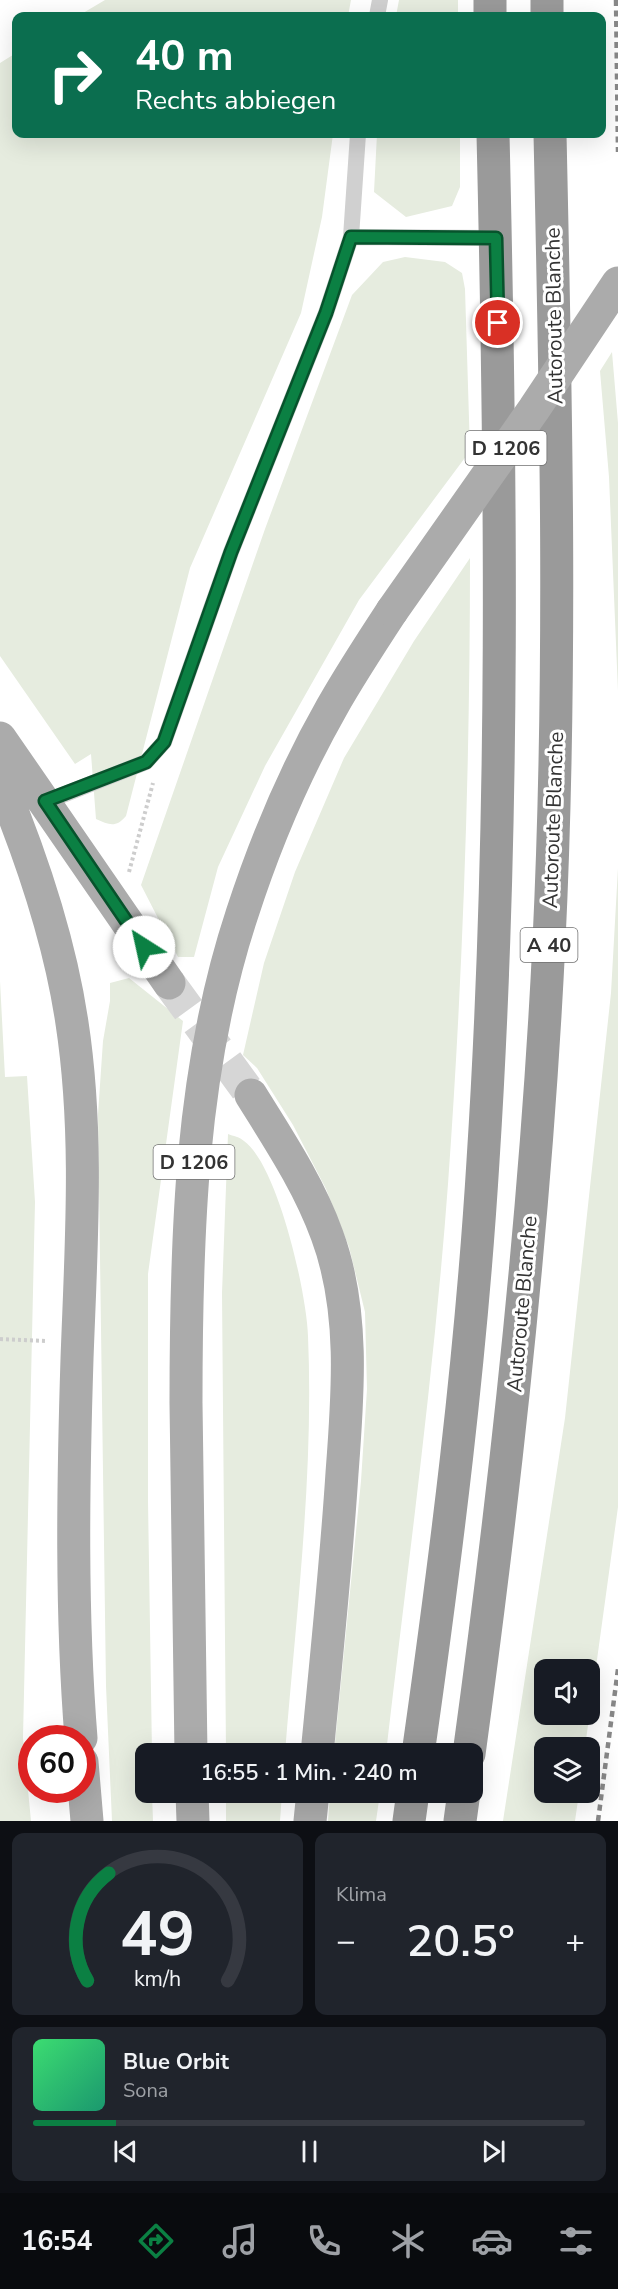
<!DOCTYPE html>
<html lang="de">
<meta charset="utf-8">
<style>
body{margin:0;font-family:"Nunito Sans",sans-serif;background:#20242c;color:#f1f3f6;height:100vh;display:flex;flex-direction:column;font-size:22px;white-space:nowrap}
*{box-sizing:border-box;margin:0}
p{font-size:20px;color:#9ea1a6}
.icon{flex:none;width:33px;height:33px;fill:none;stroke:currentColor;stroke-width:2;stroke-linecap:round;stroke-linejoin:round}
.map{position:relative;height:1821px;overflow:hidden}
.drawer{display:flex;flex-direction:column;gap:12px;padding:12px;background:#0d0f14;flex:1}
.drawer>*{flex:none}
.top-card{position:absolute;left:12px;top:12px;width:594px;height:126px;border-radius:12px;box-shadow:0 6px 24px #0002;background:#0b6e4f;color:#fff;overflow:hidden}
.fabs{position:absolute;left:534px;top:1659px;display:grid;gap:12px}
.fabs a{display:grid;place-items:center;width:66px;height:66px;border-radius:12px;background:#171b24;box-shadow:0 6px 24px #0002;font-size:30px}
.speed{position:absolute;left:18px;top:1725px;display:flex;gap:12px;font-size:30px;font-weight:700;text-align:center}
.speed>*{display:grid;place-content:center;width:78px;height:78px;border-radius:50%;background:#171b24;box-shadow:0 6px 24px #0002;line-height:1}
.speed .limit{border:9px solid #d22;background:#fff;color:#111}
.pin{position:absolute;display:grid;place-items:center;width:51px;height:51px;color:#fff;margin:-26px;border:3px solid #fff;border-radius:50%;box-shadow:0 2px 6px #0007}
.me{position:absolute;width:66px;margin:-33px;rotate:325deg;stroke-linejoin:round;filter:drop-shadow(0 0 4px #0008)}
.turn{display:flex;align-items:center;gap:21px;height:126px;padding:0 24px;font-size:27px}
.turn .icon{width:78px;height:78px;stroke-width:2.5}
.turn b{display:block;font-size:42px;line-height:51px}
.big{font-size:45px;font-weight:600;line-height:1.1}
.drawer .card{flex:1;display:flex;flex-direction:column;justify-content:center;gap:9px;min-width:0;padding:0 21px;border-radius:12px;background:#20242c}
.drawer .dial{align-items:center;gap:0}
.dial svg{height:156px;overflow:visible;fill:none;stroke:#363941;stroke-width:7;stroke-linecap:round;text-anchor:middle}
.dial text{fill:#f1f3f6;stroke:none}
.song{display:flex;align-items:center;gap:18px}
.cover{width:72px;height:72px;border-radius:9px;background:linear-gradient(135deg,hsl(140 70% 55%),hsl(160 70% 35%))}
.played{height:6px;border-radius:3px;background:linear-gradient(90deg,#0b8043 15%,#363941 15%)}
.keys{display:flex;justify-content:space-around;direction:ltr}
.heat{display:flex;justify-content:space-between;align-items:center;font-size:33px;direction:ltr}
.drawer .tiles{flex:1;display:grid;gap:12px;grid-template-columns:1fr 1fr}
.card:last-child{grid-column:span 2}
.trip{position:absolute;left:135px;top:1743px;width:348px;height:60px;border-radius:12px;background:#171b24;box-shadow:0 6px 24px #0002;font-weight:600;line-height:60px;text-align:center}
.tab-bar{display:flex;height:96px;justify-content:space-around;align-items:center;background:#090b0e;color:#9ea1a6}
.tab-bar .icon{width:42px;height:42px}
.tab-bar .current{color:#0b8043}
.tab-bar b{font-size:27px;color:#f1f3f6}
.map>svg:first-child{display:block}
.green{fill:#e6ecdf;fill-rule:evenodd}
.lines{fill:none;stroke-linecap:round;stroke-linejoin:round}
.primary-tunnel{stroke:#d6d6d6;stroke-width:33;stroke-dasharray:33 16;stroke-linecap:butt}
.path{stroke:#cdcdcd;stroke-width:4;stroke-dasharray:3 3;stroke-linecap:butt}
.lane{stroke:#d0d0d0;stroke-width:16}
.primary{stroke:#ababab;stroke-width:33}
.highway{stroke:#9a9a9a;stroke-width:33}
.rail{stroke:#888;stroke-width:4.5;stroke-dasharray:6 4.5;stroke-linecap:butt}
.primary-bridge{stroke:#ababab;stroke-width:33}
.route-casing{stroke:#07532c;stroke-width:15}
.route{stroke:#0b8043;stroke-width:10}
.labels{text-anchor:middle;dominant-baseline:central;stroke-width:6;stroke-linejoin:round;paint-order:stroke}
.shield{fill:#fff;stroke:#707070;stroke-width:1.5}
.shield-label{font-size:20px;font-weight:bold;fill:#333}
.street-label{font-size:21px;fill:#333;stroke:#fff}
</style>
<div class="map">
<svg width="618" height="1821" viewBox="0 0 618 1821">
<rect width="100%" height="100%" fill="#fff"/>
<path class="green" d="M105 0H351L348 16H78Z
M399 0H458V16H396Z
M16 53V134H333L322 217 301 313 190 568 126 816C116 828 109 825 96 819L91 754 75 764 0 656V63Z
M377 134H460V187L452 206 406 217 374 192Z
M405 257 445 262 462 273 465 289 470 451 359 600 265 766 218 867 194 957H178L141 885 265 529 352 295 383 262Z
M612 352 618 423V691L609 477 600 371Z
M470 558C470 767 463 976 448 1184 434 1374 408 1564 386 1753H334L361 1481 367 1389 365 1312 349 1247 326 1189 293 1125 257 1068 243 1055 264 963 295 872 344 758 414 641Z
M618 868V1507L585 1747 544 1748V1792L579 1793 575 1821H503L565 1418 611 993ZM544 1670H590V1714H544Z
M129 978 183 1021 148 1274V1501L152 1753 146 1754V1792L152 1793 153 1821H112L106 1686 98 1114 103 1041 110 1001V983Z
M0 981 5 1077 27 1076 35 1202 23 1738 31 1821H0Z
M228 1134C233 1136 240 1137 244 1141 278 1165 307 1295 308 1336 314 1474 296 1616 285 1753H226L222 1293Z
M226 1793H282L280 1821H226Z
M330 1793H380L376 1821H328Z"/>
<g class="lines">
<path class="primary-tunnel" d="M169 983 251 1095"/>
<path class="path" d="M129 872 153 783
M0 1339 47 1341"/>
<path class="lane" d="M377 16 380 0
M351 237 496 238
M45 802 146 762 164 742 231 552 326 313 351 237 358 134"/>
<path class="primary" d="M0 738 169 983
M0 781C32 858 60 941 72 1023 89 1134 81 1248 77 1359 73 1486 71 1612 81 1738
M251 1095C279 1140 309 1185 327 1235 355 1310 348 1395 342 1473 336 1567 326 1660 317 1754
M191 1754C189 1637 187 1520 186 1403 186 1239 190 1071 242 914 265 843 295 772 332 707 350 675 371 643 392 611
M82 1762 87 1821
M192 1792 193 1821
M310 1821 313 1792"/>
<path class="highway" d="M490 0V16
M547 0V16
M418 1754C446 1557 471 1359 483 1161 505 819 501 476 493 134
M469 1754C506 1484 536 1213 549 941 562 672 556 403 550 134
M409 1821 413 1792
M460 1821 464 1792"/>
<path class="rail" d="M616 0 618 152
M598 1821 618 1669"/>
<path class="primary-bridge" d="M392 611 534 409 618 283"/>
</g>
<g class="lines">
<defs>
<path id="route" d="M144 947 45 801 146 762 164 742 231 552 326 313 351 237 496 238 498 323"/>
</defs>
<use href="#route" class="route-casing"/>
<use href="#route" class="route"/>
</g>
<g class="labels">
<g class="shield">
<rect x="465.5" y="431" width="81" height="34" rx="4.5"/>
<rect x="520.5" y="928" width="57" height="34" rx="4.5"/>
<rect x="153.5" y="1145" width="81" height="34" rx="4.5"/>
</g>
<g class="shield-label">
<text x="506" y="448">D 1206</text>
<text x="549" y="945">A 40</text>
<text x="194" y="1162">D 1206</text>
</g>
<g class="street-label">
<text transform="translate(554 316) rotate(-91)">Autoroute Blanche</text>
<text transform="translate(553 820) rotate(-88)">Autoroute Blanche</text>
<text transform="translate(522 1304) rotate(-85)">Autoroute Blanche</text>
</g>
</g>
</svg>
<div class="fabs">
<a><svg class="icon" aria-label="sound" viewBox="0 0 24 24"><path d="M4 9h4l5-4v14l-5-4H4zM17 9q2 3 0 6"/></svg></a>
<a><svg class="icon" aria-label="layers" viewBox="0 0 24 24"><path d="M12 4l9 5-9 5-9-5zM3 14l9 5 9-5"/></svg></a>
</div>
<div class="speed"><div class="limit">60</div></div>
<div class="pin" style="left:498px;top:323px;background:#d93025"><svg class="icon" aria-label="arrive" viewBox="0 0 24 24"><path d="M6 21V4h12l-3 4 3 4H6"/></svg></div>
<svg class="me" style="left:144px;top:947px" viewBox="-20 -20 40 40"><circle r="19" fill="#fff"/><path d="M0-13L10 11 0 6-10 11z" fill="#0b8043"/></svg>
<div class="trip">16:55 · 1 Min. · 240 m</div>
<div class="top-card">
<div class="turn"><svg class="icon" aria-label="right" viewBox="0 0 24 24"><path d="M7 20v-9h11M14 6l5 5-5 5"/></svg><div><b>40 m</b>Rechts abbiegen</div></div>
</div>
</div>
<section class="drawer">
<div class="tiles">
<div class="card dial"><svg viewBox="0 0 100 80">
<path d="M14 69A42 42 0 1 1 86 69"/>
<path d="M14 69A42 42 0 0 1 25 14" stroke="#0b8043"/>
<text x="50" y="56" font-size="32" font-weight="700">49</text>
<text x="50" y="72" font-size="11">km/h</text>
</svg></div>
<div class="card"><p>Klima</p>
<div class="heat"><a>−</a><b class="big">20.5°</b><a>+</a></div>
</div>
<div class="card">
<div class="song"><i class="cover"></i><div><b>Blue Orbit</b><p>Sona</p></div></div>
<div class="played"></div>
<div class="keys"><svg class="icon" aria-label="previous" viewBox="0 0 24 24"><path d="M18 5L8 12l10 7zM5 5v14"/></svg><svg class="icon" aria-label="pause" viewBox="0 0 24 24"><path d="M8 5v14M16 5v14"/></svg><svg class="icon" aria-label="next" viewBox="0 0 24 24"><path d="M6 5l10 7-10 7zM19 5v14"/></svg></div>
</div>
</div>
</section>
<nav class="tab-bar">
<b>16:54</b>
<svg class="icon current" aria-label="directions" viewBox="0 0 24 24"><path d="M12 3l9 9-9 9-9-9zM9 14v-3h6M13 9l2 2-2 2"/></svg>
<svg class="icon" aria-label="music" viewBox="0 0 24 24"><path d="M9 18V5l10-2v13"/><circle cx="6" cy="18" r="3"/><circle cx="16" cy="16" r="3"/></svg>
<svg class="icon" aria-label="phone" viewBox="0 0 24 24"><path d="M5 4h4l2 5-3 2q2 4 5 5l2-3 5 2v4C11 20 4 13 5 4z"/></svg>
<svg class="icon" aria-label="climate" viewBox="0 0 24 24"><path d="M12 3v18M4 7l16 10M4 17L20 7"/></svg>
<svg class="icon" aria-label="car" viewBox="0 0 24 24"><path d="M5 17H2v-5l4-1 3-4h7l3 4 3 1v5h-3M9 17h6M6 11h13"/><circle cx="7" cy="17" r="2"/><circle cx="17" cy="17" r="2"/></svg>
<svg class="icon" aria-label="filters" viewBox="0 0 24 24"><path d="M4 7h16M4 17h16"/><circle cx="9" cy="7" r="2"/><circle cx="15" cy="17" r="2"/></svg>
</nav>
